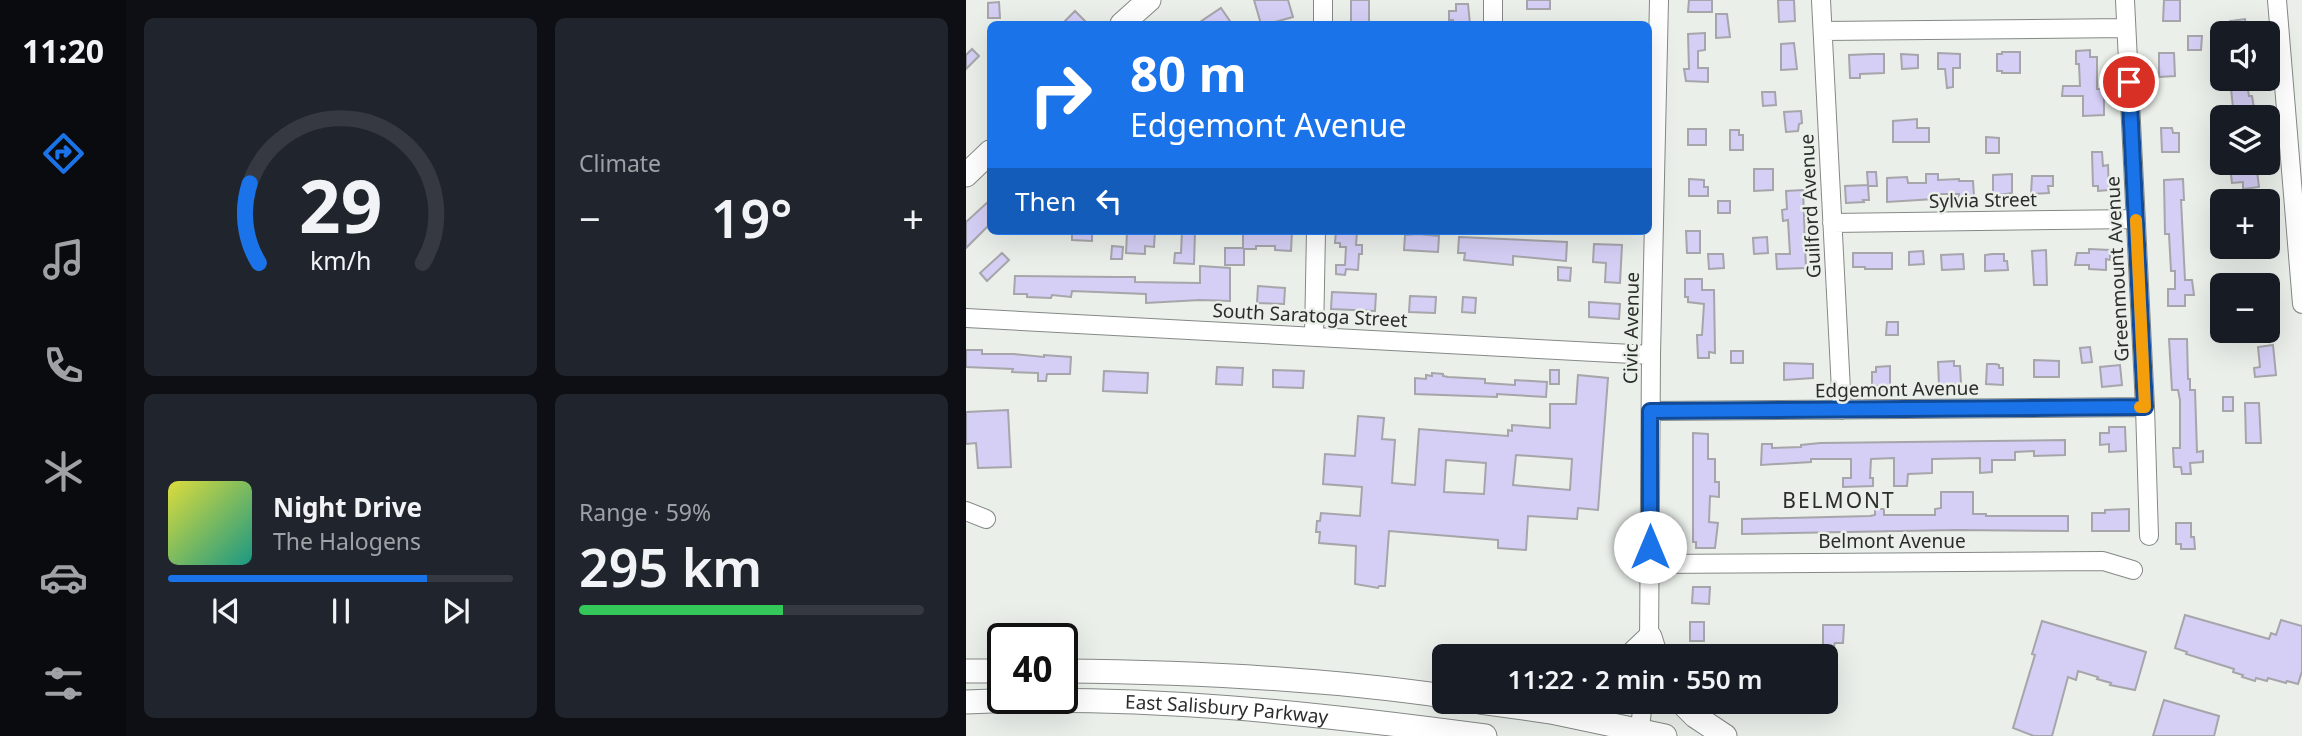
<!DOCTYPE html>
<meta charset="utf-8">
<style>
body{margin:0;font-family:"Noto Sans",sans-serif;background:#20242c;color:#f1f3f6;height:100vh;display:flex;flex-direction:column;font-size:26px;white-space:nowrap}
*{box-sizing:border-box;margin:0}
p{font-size:23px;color:#9ea1a6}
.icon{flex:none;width:38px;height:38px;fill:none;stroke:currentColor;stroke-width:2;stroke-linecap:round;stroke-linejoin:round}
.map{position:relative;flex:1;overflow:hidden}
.details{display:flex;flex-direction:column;gap:18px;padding:18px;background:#0d0f14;width:840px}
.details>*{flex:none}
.guide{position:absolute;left:21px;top:21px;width:665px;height:214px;border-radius:10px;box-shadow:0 7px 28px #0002;background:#1a73e8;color:#fff;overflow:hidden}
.buttons{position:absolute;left:1244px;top:21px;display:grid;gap:14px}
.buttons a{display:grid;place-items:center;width:70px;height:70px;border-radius:10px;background:#171b24;box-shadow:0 7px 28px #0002;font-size:35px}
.speed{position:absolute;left:21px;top:623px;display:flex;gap:14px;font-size:35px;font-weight:700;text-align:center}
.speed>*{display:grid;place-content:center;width:91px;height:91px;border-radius:50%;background:#171b24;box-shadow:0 7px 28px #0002;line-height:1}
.speed .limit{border:4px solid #111;border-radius:10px;background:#fff;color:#111}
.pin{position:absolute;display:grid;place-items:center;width:60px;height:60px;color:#fff;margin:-30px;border:4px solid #fff;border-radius:50%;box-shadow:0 2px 7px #0007}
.me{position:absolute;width:77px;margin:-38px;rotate:0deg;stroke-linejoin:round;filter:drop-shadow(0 0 5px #0008)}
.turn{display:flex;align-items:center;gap:24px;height:147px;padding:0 28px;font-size:32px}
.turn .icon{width:91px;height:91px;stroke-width:2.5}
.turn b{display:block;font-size:49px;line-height:60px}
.then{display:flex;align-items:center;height:66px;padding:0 28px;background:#0003;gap:14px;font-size:26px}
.big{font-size:52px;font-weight:600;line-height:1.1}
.details .tile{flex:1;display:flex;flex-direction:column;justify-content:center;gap:10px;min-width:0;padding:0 24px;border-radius:10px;background:#20242c}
.details .dial{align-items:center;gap:0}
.dial svg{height:182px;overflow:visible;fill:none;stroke:#363941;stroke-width:7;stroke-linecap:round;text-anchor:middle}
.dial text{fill:#f1f3f6;stroke:none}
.song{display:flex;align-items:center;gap:21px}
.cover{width:84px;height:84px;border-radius:10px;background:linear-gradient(135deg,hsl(60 70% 55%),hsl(170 70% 35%))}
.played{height:7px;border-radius:4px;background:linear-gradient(90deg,#1a73e8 75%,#363941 75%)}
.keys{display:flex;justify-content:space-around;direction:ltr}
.heat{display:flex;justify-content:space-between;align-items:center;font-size:38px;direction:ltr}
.charge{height:10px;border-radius:5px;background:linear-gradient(90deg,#34c759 59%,#363941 0)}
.details .tiles{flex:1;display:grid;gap:18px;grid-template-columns:repeat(2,1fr)}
.trip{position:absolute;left:466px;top:644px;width:406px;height:70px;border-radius:10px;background:#171b24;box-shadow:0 7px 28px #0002;font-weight:600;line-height:70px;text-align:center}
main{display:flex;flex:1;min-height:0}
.tabs{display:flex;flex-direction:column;width:126px;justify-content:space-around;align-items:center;background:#090b0e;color:#9ea1a6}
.tabs .icon{width:49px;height:49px}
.tabs .selected{color:#1a73e8}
.tabs b{font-size:32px;color:#f1f3f6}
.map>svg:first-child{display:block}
.building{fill:#d5cff6;stroke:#a6a5aa;stroke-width:2;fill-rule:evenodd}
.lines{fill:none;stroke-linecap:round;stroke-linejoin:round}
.minor-casing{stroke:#848985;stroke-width:20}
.major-casing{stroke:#848985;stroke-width:25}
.minor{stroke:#fff;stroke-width:18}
.major{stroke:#fff;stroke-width:23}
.route-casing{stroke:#114b97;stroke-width:18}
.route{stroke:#1a73e8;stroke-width:12}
.slow{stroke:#f59e0b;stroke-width:12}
.labels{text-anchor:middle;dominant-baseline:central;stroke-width:5;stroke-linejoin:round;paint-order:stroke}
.street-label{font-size:19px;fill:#2b2d2b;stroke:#eaefea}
.neighbourhood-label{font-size:21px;letter-spacing:2px;fill:#2b2d2b;stroke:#eaefea}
</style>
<main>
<nav class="tabs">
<b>11:20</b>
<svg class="icon selected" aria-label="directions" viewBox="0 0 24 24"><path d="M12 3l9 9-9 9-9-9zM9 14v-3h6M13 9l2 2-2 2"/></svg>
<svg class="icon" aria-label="music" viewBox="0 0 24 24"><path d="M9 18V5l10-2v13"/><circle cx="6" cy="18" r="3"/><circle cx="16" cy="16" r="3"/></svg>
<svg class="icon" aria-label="phone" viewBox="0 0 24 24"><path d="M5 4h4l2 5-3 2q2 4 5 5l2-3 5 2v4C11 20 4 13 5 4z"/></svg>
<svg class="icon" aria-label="climate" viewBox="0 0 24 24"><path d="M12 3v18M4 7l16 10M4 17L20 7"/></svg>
<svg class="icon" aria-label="car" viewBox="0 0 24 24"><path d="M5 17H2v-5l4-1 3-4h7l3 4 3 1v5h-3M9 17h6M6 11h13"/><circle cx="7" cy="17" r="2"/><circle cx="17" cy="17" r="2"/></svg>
<svg class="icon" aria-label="filters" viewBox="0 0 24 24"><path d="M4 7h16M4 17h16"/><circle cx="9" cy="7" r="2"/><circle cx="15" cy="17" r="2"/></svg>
</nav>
<section class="details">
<div class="tiles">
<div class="tile dial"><svg viewBox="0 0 100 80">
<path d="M14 69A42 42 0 1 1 86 69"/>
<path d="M14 69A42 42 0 0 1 10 34" stroke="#1a73e8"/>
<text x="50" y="56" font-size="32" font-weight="700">29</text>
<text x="50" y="72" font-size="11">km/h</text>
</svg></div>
<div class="tile"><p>Climate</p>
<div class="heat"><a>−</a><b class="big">19°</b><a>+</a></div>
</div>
<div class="tile">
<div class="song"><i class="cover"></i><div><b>Night Drive</b><p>The Halogens</p></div></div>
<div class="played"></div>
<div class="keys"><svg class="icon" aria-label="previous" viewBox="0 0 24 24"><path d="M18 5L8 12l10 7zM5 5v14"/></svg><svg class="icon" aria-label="pause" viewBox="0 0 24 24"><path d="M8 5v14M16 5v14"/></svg><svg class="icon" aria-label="next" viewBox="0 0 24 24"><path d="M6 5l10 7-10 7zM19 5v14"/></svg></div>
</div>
<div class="tile"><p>Range · 59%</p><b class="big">295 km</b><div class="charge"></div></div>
</div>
</section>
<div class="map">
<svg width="1336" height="736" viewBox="0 0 1336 736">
<rect width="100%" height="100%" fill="#eaefea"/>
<path class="building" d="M288 0H322L327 17 309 22 310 24H295Z
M385 0H403V24H385Z
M561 0H584V9H561Z
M723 0H746V12H722Z
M812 0H828L829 21 813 22Z
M1198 0H1214V21H1197Z
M33 2 34 18H22V3Z
M490 4H502L504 24H487V20H483V11H490Z
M255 8 266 24H231Z
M109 11 122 24H96Z
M750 14H761L764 37 750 38Z
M1279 19 1281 33H1265L1264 21Z
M739 33V50L732 51V68H742V82L720 81 718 69H723L722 34Z
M1222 36H1236L1235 50H1222Z
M828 43 831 69 815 70V44Z
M6 49 13 56 0 69V55Z
M1124 50V57H1131V89H1138V115L1117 116V96H1096L1097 86H1114L1113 64H1110V51Z
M1036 52H1054V73H1036V71H1031V54H1036Z
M972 53 994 54V68H987V87L981 88 979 69H972Z
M1193 53H1208L1209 76 1193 77Z
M907 54H918V73L894 74V78H884L883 55Z
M935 54 952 55V68L936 69Z
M1264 79H1280L1283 96H1286L1288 108 1284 109 1285 117H1268Z
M796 92H809L810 105 797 106Z
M835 111 836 123 833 124 832 131 820 132 818 112Z
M951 119V128H963V142H927V121Z
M1195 128H1206L1207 133H1213V152H1196Z
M722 129H740V145H722Z
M764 130H773V135H777V150H764Z
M1020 137 1033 138V153H1020Z
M1126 152H1136L1137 166 1142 165 1143 190 1132 191V186H1127Z
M1275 163H1290L1293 187 1277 189V182L1266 183 1264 166 1275 165Z
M788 169H807V190L788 191Z
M901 172H910L911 186H902L903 200H897L898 202 880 203 879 186 902 185Z
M960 174H972V180L993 179V181H1007L1008 197H993V194H968V199L921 202V178L941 177 942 183H960Z
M1046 174V193L1027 196V175Z
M1066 176H1087V186H1082L1083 193 1065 194Z
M723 179 738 180V187H742V196H723Z
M1217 179 1218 200H1215L1219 280H1226L1228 295H1219V306H1202V289H1209V271H1205L1203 234H1199L1198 180Z
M837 190 840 268 811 269 810 254H824L822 220 817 221 816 210 821 209 820 191Z
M24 200V224L0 248V222Z
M752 201H764V213H752Z
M106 231H126V241L106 240Z
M189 231 188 247 179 246V254L160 253 161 232Z
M216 231H229L228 264 208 263 209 253H215Z
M277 231H326L325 251 309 250V246H290V249H278V265H259V248H277Z
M370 231 391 232 390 245H396V254H393L392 270 380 269 379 275 370 274V265H379L380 247H374V243H369Z
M720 231H734V253H721Z
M452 234 473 236 472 252 438 250 439 235Z
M493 237 601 242 600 261 547 256V265L498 260 499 253H492Z
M801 237 802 253 788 254 787 238Z
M628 244 656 245 654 283 639 282 640 263 627 262Z
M146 246 157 247 156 259H145Z
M1123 249 1144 250V260L1140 259V270L1123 269V265H1109L1111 253H1123Z
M1080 250 1081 285H1068L1066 251Z
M957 251 958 264 943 265V252Z
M36 253 43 260 21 281 14 273Z
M887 253H926V269H899V267H887Z
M742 254H757L758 268 743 269Z
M997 254 998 269 976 270 975 255Z
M1026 254H1038V261H1041L1042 270 1019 271V255Z
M234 266 264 268V301L234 300 180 303V294L106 291 105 297 86 295 85 298 61 297V294H48L49 276 149 277H169V282L234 283Z
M592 267 605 268 604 281 592 280Z
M719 279H736V290H748L749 353 743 352V358H732L731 335H736L738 304 722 302V297H719Z
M292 286 319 288 318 304 291 303Z
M366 292 410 294 409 311 365 309Z
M444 296 470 297 469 313 443 312Z
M497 297 510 298 509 313 496 312Z
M623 302 654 304 653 319 623 317Z
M921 322H932V335H920Z
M1203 339H1221L1222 379H1224V390H1229L1231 452 1237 451V462L1224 463 1225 474H1216L1215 467H1208L1207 448H1214V400L1212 390H1206Z
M1307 345 1310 375 1289 377 1288 368 1294 367 1292 347Z
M1124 347 1126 362 1116 363 1114 348Z
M0 350H16V354H48L78 357V355L105 357 104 374H81L80 381H72V373L46 372 47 369 0 367Z
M765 351H777V363H765Z
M1068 360 1093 361V377H1068Z
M988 361V366H994L995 384 973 385 972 362Z
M818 363 847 364V378L818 380Z
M1021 364H1030L1033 365V368H1037V385L1020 384Z
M1154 365 1156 385 1136 387 1134 367Z
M924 366V386H920V390H911V386H906V372H910V367Z
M251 367 277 368 276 385 250 384Z
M307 370 338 371 337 388 307 387Z
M584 370H593V384H584Z
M138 371 182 373 181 393 137 391Z
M466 373 477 374V376L482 377 519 379V383L549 385V380L581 382 580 397 531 394V397L449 394V378L460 379V375L466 376Z
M612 375 642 378 632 510 612 508 611 519 562 516 560 550 532 548V540L423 531 419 586H413L412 588 389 584 390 546 353 543 354 532H350L351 521H354L355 513 394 516 396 487 357 484 359 454 389 456 392 416 418 418 416 439 429 440 426 483 449 485 453 429 542 436V430L546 431V425L584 428V404H610ZM550 455 606 459 604 490 547 485ZM480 460 520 463 518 494 478 492Z
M1257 397H1267V411H1257Z
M1279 403H1293L1295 443H1280Z
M42 410 45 467 12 468 10 443 0 444V412Z
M1143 427H1159L1160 451 1143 452V444L1134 445V433H1143Z
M727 433 742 434V459H749V482H753V497L744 496 743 522 752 523 749 548H730V542H727Z
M1099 440V455L1068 456V451L1049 452V460H1026V472L1014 473V458L966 459V473L942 474 941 486H928V458L905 459 904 478H907V486L877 487V478H885V459H845V462L795 465 796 444H806V448L835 447V445L854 443Z
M975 492H1007V514H1020V516H1102V531L990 530 776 534V519L904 516 909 515V509H918V515H969V509L975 508Z
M1163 509V531H1126V513H1139V510Z
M1210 523H1225V537H1228L1229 549H1215V544H1210Z
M727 587H744L743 604 726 603Z
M1219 615 1303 639 1305 633 1310 635 1315 620 1336 626V671L1332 684 1321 681 1320 683 1302 678 1301 681 1290 678 1289 681 1276 677 1277 675 1267 672 1268 669 1220 654 1221 652 1209 648Z
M1076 621 1180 652 1169 690 1144 685 1145 683 1131 679 1132 677 1112 671 1110 680 1102 677 1086 736H1068L1047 728 1069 655 1066 654Z
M724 622H738V641H724Z
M857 625H878L877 643H869L867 649 857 648Z
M1198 700 1253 716 1248 736H1187Z"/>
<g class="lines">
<defs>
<path id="minor" d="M855 0 876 410
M1159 0 1179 407 1183 536
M1311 0 1336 304
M357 24V0
M527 24V0
M857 31 1160 28
M866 223 1170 219
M0 318 685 355
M348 337 350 231
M685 411 1179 407
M0 511 20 519
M684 564 1137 561 1167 570
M683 647 685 355 693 0
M673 736 677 702"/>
<g id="major">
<path d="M156 24 183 0"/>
<path d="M0 175 24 152"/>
<path d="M664 656 684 637 690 656"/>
<path d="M0 671H37"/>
<path d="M96 671C224 672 352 678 478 696"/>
<path id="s1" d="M0 702C174 694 347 713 519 736"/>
<path d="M514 702 585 712 699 736"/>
<path d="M715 702 729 716 759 736"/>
</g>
</defs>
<use href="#minor" class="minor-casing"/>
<use href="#major" class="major-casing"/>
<use href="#minor" class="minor"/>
<use href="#major" class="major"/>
</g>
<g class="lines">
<defs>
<path id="route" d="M684 547V411L1179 407 1163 82"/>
</defs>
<use href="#route" class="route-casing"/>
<use href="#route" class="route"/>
<path class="slow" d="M1170 220 1179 407H1174"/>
</g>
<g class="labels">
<g class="street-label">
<text transform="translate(1017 200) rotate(-1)">Sylvia Street</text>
<text transform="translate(844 206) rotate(-93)">Guilford Avenue</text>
<text transform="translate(1151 269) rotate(-93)">Greenmount Avenue</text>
<text transform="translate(344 315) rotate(3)">South Saratoga Street</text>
<text transform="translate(665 328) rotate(-89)">Civic Avenue</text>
<text transform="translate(931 389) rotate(-1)">Edgemont Avenue</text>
<text x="926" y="541">Belmont Avenue</text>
<text stroke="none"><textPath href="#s1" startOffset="261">East Salisbury Parkway</textPath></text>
</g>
<g class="neighbourhood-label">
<text x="873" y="500">BELMONT</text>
</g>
</g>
</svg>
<div class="buttons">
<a><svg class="icon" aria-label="sound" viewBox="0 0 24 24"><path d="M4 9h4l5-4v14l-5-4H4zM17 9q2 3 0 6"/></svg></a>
<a><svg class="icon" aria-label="layers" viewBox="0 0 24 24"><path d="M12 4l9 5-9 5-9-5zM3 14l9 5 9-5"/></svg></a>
<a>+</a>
<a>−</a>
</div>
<div class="speed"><div class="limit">40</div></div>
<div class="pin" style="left:1163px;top:82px;background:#d93025"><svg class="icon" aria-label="arrive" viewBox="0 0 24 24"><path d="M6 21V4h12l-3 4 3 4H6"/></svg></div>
<svg class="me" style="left:684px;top:547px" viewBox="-20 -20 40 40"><circle r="19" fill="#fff"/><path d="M0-13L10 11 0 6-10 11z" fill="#1a73e8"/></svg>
<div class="trip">11:22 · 2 min · 550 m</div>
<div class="guide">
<div class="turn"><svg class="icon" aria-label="right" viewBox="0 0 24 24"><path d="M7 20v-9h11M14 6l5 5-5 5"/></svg><div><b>80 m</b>Edgemont Avenue</div></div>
<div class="then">Then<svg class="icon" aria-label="left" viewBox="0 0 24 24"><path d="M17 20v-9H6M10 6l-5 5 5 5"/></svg></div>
</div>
</div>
</main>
